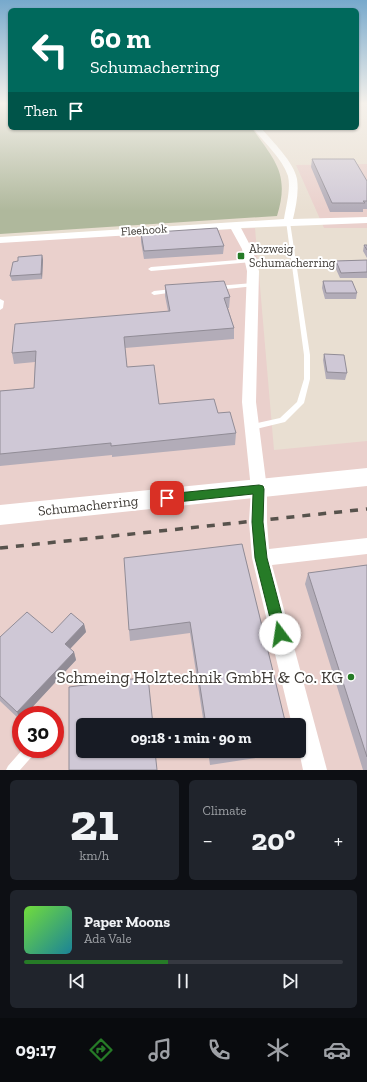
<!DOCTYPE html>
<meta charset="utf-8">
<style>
body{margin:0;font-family:"Zilla Slab",serif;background:#20242c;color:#f1f3f6;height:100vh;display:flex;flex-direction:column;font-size:15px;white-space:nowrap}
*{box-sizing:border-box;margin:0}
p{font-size:13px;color:#9ea1a6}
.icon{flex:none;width:22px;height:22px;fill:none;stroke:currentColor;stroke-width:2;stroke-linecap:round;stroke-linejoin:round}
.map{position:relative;height:770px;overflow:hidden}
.drawer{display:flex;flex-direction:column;gap:10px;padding:10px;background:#0d0f14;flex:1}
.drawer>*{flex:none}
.guide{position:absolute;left:8px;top:8px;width:351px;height:122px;border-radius:6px;box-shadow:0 1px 3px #0004;background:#00695c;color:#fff;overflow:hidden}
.speed{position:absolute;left:12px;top:706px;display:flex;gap:8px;font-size:20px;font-weight:700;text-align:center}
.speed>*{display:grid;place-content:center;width:52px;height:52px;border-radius:50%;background:#171b24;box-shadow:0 1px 3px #0004;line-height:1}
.speed .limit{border:6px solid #d22;background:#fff;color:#111}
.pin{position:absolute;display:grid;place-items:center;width:34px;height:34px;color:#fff;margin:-17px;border-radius:8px;box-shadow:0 2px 6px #0006}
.me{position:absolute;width:44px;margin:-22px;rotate:346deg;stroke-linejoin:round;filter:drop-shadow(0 0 3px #0008)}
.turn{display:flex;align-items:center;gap:14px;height:84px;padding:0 16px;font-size:18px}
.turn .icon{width:52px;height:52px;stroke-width:2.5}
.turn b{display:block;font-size:28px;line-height:34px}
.then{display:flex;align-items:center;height:38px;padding:0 16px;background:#0003;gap:8px;font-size:15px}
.big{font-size:30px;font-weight:700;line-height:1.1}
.drawer .card{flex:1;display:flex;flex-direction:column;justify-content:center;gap:6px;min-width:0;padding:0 14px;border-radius:6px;background:#20242c}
.drawer .dial{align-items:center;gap:0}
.dial b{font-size:52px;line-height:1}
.song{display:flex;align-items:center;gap:12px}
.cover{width:48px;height:48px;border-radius:6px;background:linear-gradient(135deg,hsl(100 70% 55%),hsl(190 70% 35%))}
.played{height:4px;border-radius:2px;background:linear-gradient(90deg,#267b27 45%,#363941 45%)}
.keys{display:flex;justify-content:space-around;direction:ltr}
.heat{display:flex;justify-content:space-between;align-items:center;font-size:22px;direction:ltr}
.drawer .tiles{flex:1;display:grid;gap:10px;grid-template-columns:1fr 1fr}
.card:last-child{grid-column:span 2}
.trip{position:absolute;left:76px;top:718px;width:230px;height:40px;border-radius:6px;background:#171b24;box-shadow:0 1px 3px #0004;font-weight:700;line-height:40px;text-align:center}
.dock{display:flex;height:64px;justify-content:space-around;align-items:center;background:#090b0e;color:#9ea1a6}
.dock .icon{width:28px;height:28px}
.dock .on{color:#267b27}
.dock b{font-size:18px;color:#f1f3f6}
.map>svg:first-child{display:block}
.industrial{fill:#ead0cc;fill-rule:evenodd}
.green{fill:#afb89c}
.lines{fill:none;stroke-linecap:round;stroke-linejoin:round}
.lane{fill:#fff;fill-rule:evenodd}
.street{fill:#fff;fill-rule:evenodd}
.secondary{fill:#fff;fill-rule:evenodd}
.rail{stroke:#57524c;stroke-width:3.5;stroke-dasharray:8 8;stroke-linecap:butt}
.wall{fill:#b2acb8}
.shaded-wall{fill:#918c96}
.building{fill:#cfc8d6;stroke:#918c96}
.route{fill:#267b27;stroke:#195019}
.poi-dot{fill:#267b27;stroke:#fff;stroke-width:1.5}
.labels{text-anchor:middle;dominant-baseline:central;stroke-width:4;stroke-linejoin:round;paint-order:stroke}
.far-street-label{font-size:12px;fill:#3f3b36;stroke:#fff}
.far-poi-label{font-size:12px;fill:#3f3b36;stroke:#fff;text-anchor:start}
.street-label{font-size:14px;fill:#3f3b36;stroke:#fff}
.near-poi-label{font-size:17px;fill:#3f3b36;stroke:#fff;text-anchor:end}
</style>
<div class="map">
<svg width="367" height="770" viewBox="0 0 367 770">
<rect width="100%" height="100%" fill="#e9dfd2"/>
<path class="industrial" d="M367 164V228H324L296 165Z
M255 228 274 450 367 441V770H0V242ZM21 715H55V749H21ZM83 725H299V751H83Z"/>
<path class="green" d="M0 103H10V128H252C275 161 290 174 277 216L0 234Z"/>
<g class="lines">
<path class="lane" d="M286 221 290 222 310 355V379L304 403 285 422 252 430 249 429 248 427 249 425 280 418 297 402 304 379V355Z
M250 259 253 261 252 262 151 271 148 269 151 267Z
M253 283 255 284V286L217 290 214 288 217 286Z
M173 289 176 291 175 292 154 295 151 293 154 291Z
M0 299 4 301 3 308 0 310Z
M23 749H37L35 753 20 770H6L8 766Z"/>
<path class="street" d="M253 128H261C272 141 294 162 297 179 299 192 296 206 293 219L367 217V223L241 228 252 249 259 271 256 402 267 489V522L269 549 367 538V554L272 565 327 770H303L299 751V725H292L252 558 249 522 251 489 242 402 247 271 242 249 231 229 0 243V237L284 219C286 206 291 189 288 176 282 158 264 143 253 128Z"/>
<path class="secondary" d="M367 468V486L0 525V505Z"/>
<path class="rail" d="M0 548 367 509"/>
</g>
<path class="wall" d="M312 159 367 181V209H363V212H330L311 167Z
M141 233 224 246 223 254 144 259 141 242Z
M364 245H367V258L363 251Z
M42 255 43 260 42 279 12 281 10 276 18 261Z
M367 260V278H340L335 267 336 261Z
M323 281 357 293 356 299H325L322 288Z
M165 285 230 297 229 308H228L234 328V339L125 348 127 367 159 404 218 413 236 433 235 445 112 457V455L0 466V391L34 388 35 362 14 364 12 353 168 311 165 296Z
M324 354 347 373 345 380 326 379 323 360Z
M242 544 286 725H204L190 633 130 641 129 630Z
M367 565V770H363L305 584 308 573Z
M84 624 86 632 70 649 74 652 76 660 25 715H21V719L20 720 0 701V637L52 633Z
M208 751H288V753L210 765Z"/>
<path class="shaded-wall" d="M42 255 43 260 42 279 41 274Z
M84 624 86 632 67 652 65 644Z
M74 652 76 660 25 715H21V719L20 720 17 712Z"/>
<path class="building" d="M312 159H354L367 181V201H363L365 203H332Z
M217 228 224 246 144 251 141 233Z
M364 245H367V250Z
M42 255 41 274 10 276 13 262 18 261V257Z
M367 260V272L341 273 336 261Z
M224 281 230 297 224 298 234 328 124 337 127 367 154 365 159 404 214 399 218 413 230 412 236 433 111 446V443L0 454V391L34 388 36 351 12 353 15 324 170 311 165 285Z
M323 281H352L357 293H326Z
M324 354 344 355 347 373 327 372Z
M242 544 286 725H206L190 622 129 630 124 558Z
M367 565V757L308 573Z
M27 612 52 633 71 613 84 624 65 644 74 652 17 712 0 696V637Z
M148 677 153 725H83V751H155L157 770H69V687Z
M210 751H238L211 755Z"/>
<linearGradient id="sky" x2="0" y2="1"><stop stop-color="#77a9cc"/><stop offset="0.49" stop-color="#f5f1eb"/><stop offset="1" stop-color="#f5f1eb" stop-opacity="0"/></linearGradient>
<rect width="367" height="211" fill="url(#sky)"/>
<path class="route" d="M259 485 263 486 264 489 263 522 267 558 287 634 285 638 280 640 276 638 274 634 255 558 252 522 253 494 167 503 164 501 162 498 164 495 167 494Z"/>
<g class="poi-dot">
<rect x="237" y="252" width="8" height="8" rx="2"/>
<circle cx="351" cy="677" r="4"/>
</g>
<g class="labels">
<g class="far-street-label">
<text transform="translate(144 230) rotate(-4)">Fleehook</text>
</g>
<g class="far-poi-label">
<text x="249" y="249">Abzweig<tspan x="249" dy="14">Schumacherring</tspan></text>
</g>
<g class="street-label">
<text transform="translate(88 506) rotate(-6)">Schumacherring</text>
</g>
<g class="near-poi-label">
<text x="343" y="677">Schmeing Holztechnik GmbH &amp; Co. KG</text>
</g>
</g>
</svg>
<div class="speed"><div class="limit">30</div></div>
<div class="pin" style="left:167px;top:498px;background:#d93025"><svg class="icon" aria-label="arrive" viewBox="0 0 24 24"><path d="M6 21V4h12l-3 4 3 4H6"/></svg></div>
<svg class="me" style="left:280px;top:634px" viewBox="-20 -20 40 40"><circle r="19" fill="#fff"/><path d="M0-13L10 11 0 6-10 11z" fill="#267b27"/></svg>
<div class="trip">09:18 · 1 min · 90 m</div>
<div class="guide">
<div class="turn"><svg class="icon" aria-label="left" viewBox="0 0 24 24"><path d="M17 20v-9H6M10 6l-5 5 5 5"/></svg><div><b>60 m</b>Schumacherring</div></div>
<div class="then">Then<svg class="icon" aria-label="arrive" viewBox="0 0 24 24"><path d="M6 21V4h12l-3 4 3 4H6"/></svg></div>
</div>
</div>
<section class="drawer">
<div class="tiles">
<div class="card dial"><b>21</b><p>km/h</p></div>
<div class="card"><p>Climate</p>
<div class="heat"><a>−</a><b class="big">20°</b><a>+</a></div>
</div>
<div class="card">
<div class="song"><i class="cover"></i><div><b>Paper Moons</b><p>Ada Vale</p></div></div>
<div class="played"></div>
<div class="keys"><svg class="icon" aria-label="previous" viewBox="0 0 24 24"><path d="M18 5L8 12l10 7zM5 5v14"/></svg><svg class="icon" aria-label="pause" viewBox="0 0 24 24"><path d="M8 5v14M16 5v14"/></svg><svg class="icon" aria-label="next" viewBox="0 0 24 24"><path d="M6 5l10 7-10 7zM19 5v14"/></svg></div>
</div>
</div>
</section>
<nav class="dock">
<b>09:17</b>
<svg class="icon on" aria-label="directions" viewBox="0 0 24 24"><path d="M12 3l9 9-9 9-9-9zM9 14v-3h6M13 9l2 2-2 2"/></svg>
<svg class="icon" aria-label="music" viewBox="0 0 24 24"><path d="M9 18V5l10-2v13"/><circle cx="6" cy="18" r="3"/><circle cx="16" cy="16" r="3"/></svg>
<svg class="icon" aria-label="phone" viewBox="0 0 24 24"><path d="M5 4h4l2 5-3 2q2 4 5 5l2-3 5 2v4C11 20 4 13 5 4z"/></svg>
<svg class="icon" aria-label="climate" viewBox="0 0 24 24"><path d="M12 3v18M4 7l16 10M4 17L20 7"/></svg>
<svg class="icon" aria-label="car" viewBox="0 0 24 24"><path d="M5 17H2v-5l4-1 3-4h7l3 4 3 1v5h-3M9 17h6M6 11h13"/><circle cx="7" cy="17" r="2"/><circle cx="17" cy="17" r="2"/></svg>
</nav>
